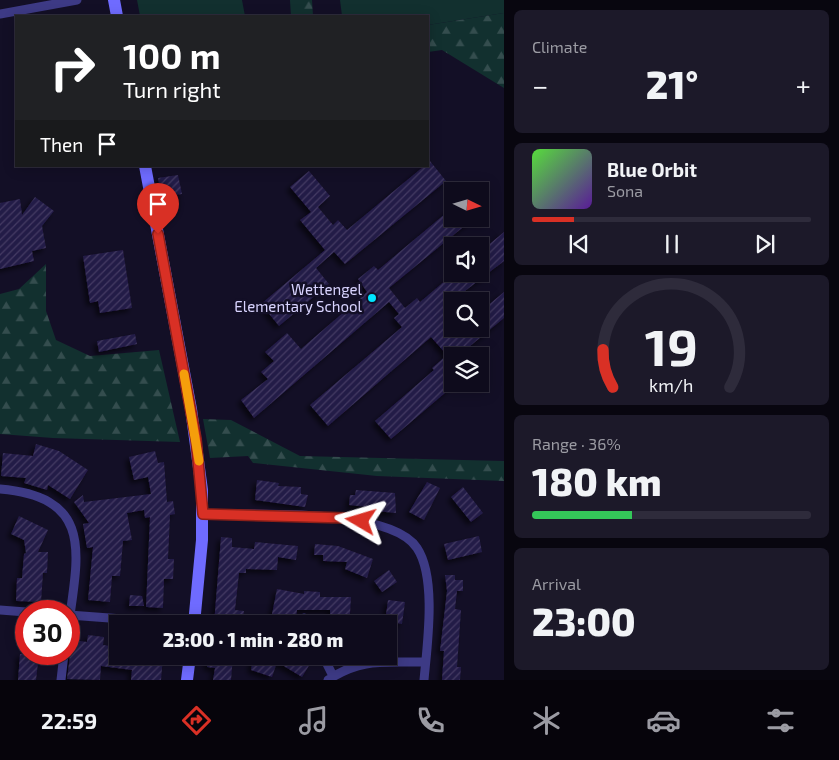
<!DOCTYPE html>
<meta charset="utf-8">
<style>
body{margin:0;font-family:"Exo 2",sans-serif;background:#1c1929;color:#f1f3f6;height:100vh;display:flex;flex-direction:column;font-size:19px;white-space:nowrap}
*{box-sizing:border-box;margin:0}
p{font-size:16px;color:#9b9ba3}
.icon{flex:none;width:28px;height:28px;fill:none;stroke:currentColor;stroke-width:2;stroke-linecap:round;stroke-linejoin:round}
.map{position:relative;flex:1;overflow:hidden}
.sheet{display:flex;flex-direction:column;gap:10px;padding:10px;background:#08060f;width:335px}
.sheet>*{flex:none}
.banner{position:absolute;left:15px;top:15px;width:414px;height:152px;border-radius:0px;box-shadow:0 2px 12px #0003,0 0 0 1px #2e2b3b;background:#202124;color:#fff;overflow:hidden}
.needle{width:32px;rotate:95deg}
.fabs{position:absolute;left:444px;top:182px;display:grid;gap:10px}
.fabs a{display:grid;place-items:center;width:45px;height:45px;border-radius:0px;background:#0e0b1c;box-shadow:0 2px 12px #0003,0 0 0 1px #2e2b3b;font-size:25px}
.speed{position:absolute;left:15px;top:600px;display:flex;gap:10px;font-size:25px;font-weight:700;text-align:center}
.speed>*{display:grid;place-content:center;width:65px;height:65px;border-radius:50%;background:#0e0b1c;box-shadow:0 2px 12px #0003,0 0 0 1px #2e2b3b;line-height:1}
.speed .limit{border:8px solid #d22;background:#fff;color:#111}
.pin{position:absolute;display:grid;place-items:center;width:42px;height:42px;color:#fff;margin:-51px -21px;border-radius:50% 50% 50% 0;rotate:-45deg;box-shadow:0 0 5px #0007}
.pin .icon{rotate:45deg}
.me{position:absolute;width:55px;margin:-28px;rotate:277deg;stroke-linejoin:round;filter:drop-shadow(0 0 4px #0008)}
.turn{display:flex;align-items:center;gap:18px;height:105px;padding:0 25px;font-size:22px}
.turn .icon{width:65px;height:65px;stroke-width:2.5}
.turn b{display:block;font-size:35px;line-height:42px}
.then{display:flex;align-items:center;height:48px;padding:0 25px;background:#0003;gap:10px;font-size:19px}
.big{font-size:38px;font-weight:800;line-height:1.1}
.sheet .tile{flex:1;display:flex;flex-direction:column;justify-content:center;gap:8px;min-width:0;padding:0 18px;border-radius:8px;background:#1c1929}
.sheet .dial{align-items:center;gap:0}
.dial svg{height:130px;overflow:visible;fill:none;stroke:#2e2b3b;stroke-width:7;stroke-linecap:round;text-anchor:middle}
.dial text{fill:#f1f3f6;stroke:none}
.song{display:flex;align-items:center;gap:15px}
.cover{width:60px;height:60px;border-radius:8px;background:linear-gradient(135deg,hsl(110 70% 55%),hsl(270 70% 35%))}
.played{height:5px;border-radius:2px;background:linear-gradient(90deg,#d93025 15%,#2e2b3b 15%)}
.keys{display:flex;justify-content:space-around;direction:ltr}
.heat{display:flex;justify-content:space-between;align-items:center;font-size:28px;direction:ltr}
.charge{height:8px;border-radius:4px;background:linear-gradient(90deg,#34c759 36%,#2e2b3b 0)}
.trip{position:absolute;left:109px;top:615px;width:288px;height:50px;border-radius:0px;background:#0e0b1c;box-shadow:0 2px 12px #0003,0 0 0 1px #2e2b3b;font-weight:800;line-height:50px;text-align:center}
.menu{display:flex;height:80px;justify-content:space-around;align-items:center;background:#06040b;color:#9b9ba3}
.menu .icon{width:35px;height:35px}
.menu .active{color:#d93025}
.menu b{font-size:22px;color:#f1f3f6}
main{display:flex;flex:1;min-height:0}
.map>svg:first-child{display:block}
.grass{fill:#12302f}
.forest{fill:url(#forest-firs)}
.building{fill:url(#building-hatch);filter:url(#shadow)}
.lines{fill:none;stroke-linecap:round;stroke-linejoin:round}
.street{stroke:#3d3a85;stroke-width:9}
.secondary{stroke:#6f6bff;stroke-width:12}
.route-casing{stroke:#8d1f18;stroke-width:12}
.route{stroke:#d93025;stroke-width:9}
.slow{stroke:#f59e0b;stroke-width:9}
.poi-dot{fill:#00e5ff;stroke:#130f26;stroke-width:2}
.labels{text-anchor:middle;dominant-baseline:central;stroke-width:5;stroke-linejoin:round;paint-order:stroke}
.poi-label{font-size:15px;fill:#d9d4ff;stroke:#130f26;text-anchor:end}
</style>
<main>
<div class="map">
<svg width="504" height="680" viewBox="0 0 504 680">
<defs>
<pattern id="forest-firs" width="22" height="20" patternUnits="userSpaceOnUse" patternTransform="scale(1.25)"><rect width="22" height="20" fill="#12302f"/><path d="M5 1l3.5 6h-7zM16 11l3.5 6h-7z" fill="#344d4e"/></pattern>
<pattern id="building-hatch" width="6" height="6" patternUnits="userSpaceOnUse" patternTransform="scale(1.25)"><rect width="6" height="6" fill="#241b47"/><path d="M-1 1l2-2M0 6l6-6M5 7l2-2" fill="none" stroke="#433b63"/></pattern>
<filter id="shadow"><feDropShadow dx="-3.5" dy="3.5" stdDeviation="2.5" flood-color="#0009"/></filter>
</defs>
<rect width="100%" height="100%" fill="#130f26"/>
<path class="grass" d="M137 0H242L245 16H140Z
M340 0H504V13L428 25V16H342Z"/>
<path class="forest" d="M290 0H312L313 16H291Z
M504 13V88L442 50 428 52V25Z
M46 264V311L56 340 90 356 159 350 180 442 53 438 0 434V294L19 289Z
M203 419 231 420 300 456 504 461V481L377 476 253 463 248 456 210 458Z"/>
<path class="building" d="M430 161 446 181 345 264 334 252 316 268 329 284 279 326 261 304 325 250 300 220 311 212 290 187 309 171 330 196 318 207 333 225 338 220 347 230 424 166H428Z
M178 175 182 194 161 197 158 178Z
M35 197 54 211 42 226 46 248 32 251 34 261 0 269V203L20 199 22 215Z
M452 208V219H473L389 288 405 308 417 298 420 302 453 274H480V252L504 232V261L452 301V329H480V312L504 292V318L458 356H452V387L391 439 375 421 434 370 432 368 447 355 431 337 328 426 310 405 402 327 394 318 399 314 389 302 254 418 241 400 268 379 261 372 274 361 265 352 287 333 301 349 367 292 358 279 374 266 378 270Z
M123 250 132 308 100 313 98 301 90 303 83 256Z
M135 334 137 344 99 352 97 341Z
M36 444 59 451 88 470 70 499 48 485 47 490 24 483 26 478 1 476 3 453 33 456Z
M155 451 158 463 164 462 167 502 173 501 175 514 170 515 168 559H174L173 579H164L163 608 146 607 150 517 145 518 144 510 127 513 132 540 123 541 120 576H112L110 602 88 600 93 547 87 548 83 524 89 523 74 502 83 495 84 502 151 494 148 477 134 480 129 457Z
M257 480 279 483 278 486 301 487V494L308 495 305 507 255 500Z
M427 482 440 488 424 520 409 512Z
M463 487 483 513 471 522 451 497Z
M356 490 395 493 396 513 375 511 376 508 349 505 350 495H355Z
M19 516 48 530 38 552H48L47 573H43L41 602 16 601 17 578H22L24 554 26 553 24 540 11 534Z
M479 536 482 552 448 560 444 544Z
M221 537 232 538V547L254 549 255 542 298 546 296 560 278 557 277 570 246 569V573H239L235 610 244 611 242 624H214Z
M315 544 338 546 373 559 367 578 345 569 347 562 323 561V555H314Z
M389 570 397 582 382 592 374 581Z
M445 575H455V580H463V591H457L455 609 461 610 457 667H461L460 680H442L444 651H440L447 591Z
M277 589 304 594V591L320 592V597H351L350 614H341V620H330V610H297L295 624H270Z
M130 595 142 596 144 606H129Z
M388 600 405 602 402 624 396 623 393 650H388V622H385Z
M88 635 104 637 103 645 118 647V656L163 657 161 680H131L132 670 101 666 100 680 67 679 72 640 87 642Z
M20 654H39L36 680H18Z
M208 656H233L231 680H213L215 668 207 667Z
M253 656H288L294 660 296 657 310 664 302 677 277 662 272 677 251 670Z"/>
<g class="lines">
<path class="street" d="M0 14 77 0
M0 489C92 497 79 551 69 622
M203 514C251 515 390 507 417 548 437 578 427 646 424 680
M0 610 26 612
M69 615 190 624
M304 618 307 624
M323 656 333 676
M61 680 64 654
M328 680C362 657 387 663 425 662"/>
<path class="secondary" d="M114 0 117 16
M145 166 191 409 202 490V540L194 624
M187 680 190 656"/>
</g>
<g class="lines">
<defs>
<path id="route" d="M158 234 196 439 203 514 347 518 361 521"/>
</defs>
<use href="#route" class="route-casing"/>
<use href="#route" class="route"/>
<path class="slow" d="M184 374 199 461"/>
</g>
<circle class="poi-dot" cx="372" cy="298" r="5"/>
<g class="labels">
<g class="poi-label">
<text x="362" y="289">Wettengel<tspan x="362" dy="17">Elementary School</tspan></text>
</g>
</g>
</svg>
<div class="fabs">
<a><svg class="needle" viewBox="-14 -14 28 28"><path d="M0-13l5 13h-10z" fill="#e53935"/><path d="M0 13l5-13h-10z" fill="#9b9ba3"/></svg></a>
<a><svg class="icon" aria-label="sound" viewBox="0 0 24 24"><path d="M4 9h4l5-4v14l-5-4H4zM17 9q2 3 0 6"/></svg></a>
<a><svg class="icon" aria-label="search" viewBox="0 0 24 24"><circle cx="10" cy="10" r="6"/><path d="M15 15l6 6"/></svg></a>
<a><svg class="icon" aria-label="layers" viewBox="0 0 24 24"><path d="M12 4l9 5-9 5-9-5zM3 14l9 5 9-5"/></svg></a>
</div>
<div class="speed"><div class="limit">30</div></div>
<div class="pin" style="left:158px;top:234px;background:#d93025"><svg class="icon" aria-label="arrive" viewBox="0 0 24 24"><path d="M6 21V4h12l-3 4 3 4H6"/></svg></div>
<svg class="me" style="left:361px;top:521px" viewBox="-20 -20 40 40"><path d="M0-17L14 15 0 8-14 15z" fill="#d93025" stroke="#fff" stroke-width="4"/></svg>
<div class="trip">23:00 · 1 min · 280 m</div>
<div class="banner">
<div class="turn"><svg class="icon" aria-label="right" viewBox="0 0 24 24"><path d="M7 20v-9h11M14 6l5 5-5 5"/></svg><div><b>100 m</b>Turn right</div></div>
<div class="then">Then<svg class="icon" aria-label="arrive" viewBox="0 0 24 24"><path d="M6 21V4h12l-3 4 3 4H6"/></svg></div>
</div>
</div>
<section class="sheet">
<div class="tile"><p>Climate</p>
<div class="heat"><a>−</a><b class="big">21°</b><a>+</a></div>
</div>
<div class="tile">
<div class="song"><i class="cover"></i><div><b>Blue Orbit</b><p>Sona</p></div></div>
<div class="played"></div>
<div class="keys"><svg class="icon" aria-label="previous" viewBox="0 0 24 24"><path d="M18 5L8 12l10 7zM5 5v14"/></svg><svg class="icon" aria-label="pause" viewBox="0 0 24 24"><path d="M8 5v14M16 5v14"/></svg><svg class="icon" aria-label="next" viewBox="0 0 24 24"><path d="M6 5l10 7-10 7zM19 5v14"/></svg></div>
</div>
<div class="tile dial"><svg viewBox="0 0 100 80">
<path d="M14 69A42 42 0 1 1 86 69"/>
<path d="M14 69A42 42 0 0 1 8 46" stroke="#d93025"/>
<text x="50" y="56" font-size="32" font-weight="700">19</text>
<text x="50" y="72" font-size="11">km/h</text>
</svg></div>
<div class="tile"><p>Range · 36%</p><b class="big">180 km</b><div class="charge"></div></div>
<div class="tile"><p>Arrival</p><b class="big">23:00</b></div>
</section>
</main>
<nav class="menu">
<b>22:59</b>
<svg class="icon active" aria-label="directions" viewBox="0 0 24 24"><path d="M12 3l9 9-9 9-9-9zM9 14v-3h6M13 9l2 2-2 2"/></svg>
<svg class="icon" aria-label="music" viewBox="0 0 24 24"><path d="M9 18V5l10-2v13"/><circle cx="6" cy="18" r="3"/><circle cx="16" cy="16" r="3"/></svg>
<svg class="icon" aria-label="phone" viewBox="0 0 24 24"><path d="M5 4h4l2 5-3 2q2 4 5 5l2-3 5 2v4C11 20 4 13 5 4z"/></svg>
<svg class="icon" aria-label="climate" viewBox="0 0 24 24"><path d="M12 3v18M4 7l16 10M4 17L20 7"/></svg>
<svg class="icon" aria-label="car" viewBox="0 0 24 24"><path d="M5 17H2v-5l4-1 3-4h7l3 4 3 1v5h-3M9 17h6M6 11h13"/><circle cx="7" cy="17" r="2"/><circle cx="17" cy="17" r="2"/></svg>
<svg class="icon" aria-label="filters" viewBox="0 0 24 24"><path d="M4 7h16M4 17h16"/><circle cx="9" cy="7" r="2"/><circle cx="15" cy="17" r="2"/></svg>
</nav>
